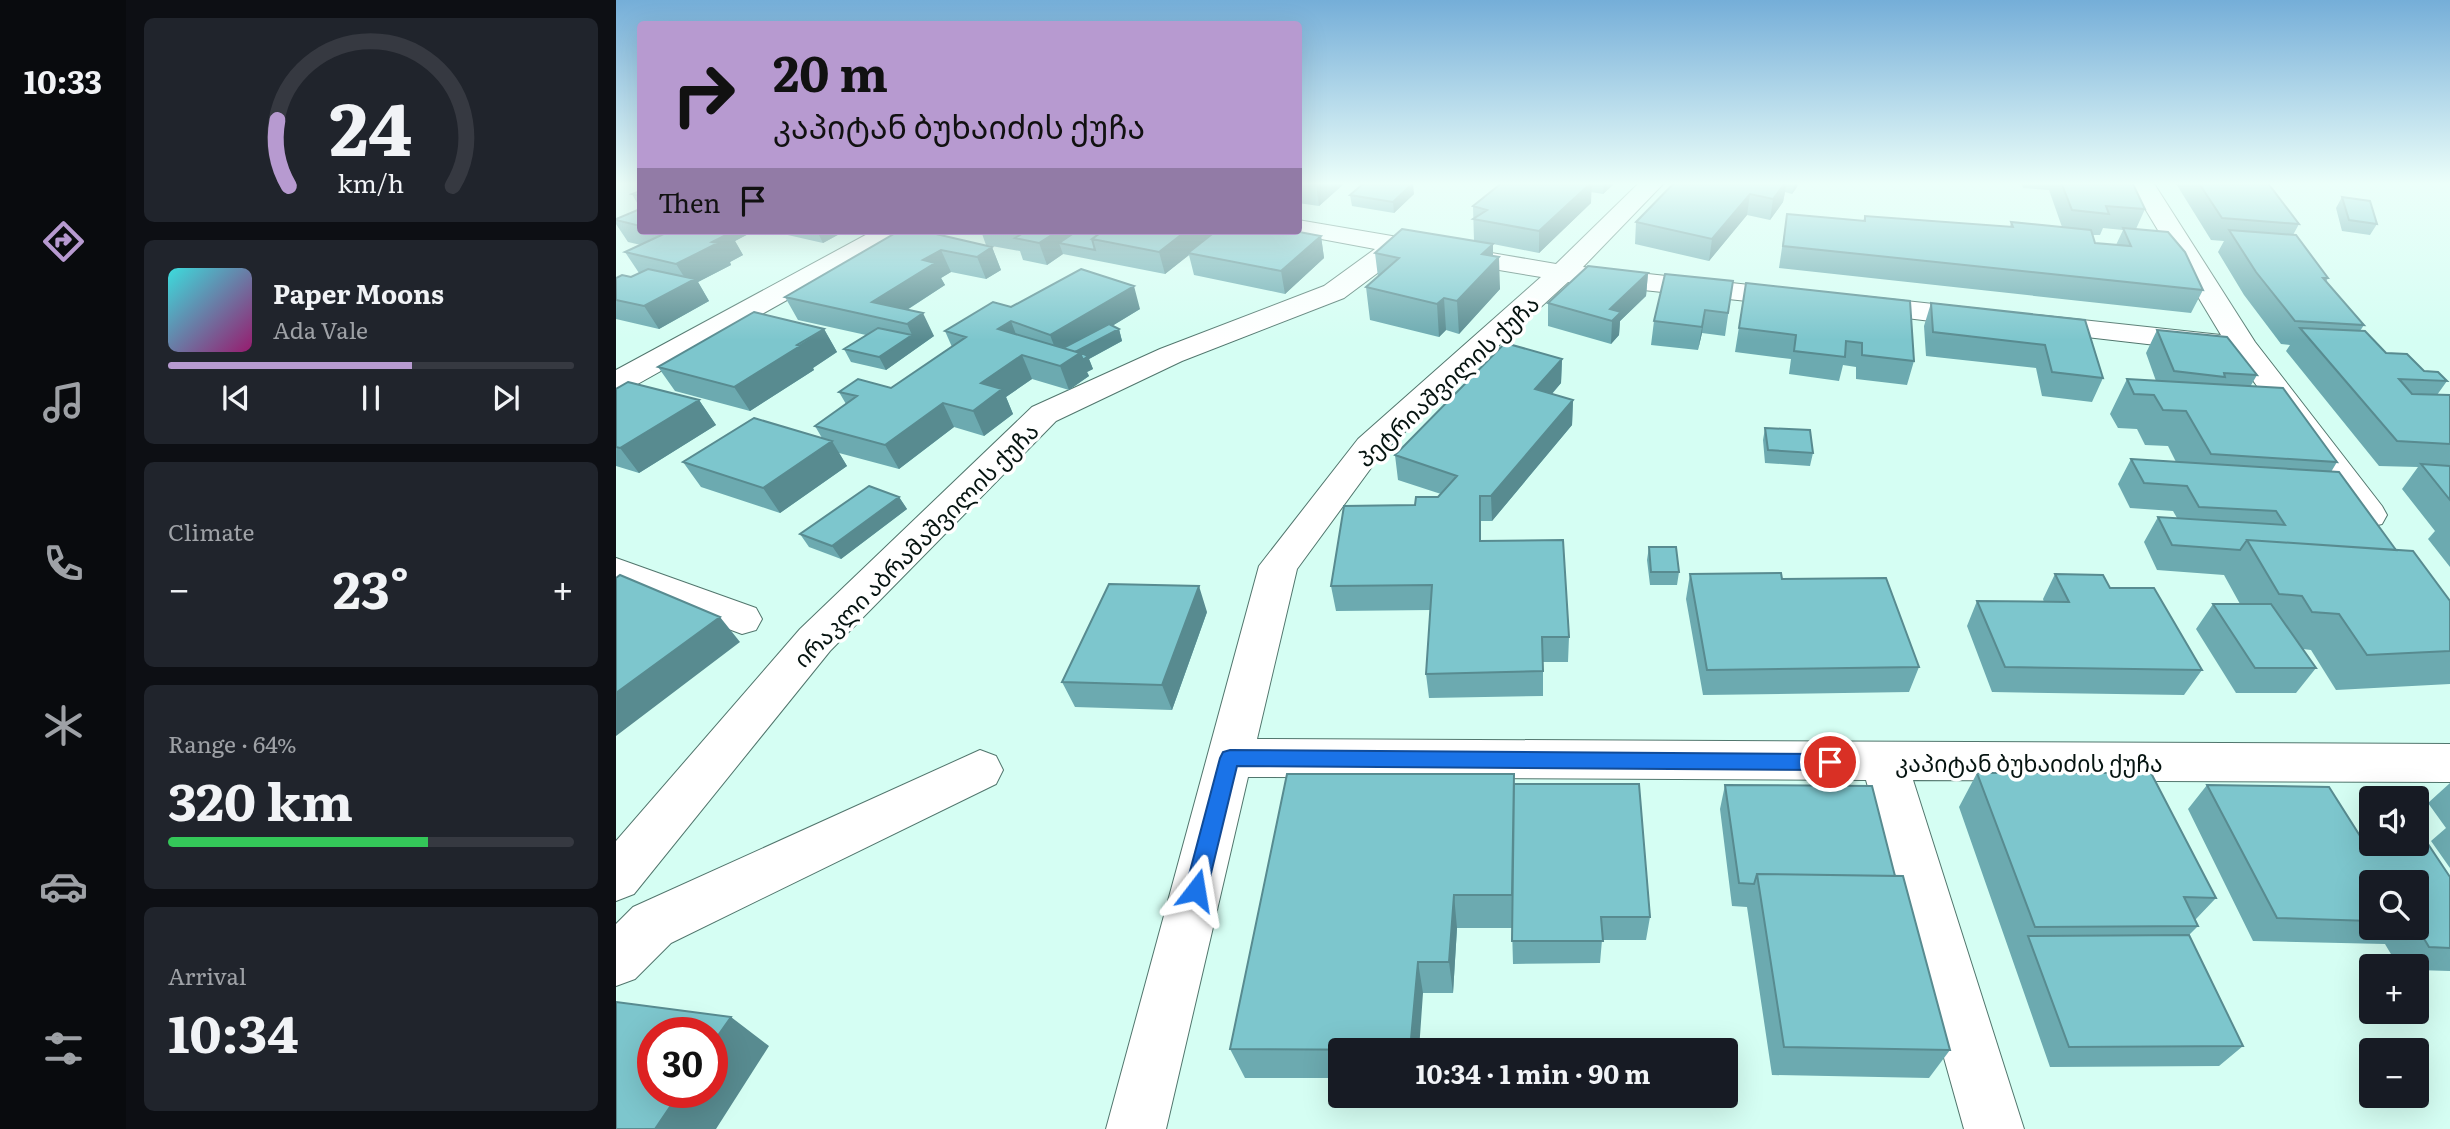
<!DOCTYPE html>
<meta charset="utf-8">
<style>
body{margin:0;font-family:Literata,"Noto Sans Georgian",serif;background:#20242c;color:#f1f3f6;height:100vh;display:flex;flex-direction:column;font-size:26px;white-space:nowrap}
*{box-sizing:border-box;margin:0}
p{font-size:23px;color:#9ea1a6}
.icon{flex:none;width:38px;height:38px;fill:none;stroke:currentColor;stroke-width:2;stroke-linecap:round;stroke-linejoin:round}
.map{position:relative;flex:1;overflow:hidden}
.panel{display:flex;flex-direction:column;gap:18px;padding:18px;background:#0d0f14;width:490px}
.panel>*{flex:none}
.hud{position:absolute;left:21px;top:21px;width:665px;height:214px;border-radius:7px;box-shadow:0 7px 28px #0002;background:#b79ad0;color:#111;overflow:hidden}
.fabs{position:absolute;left:1743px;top:786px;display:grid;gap:14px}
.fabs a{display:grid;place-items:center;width:70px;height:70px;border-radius:7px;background:#171b24;box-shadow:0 7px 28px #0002;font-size:35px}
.speed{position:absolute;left:21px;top:1017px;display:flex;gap:14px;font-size:35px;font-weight:700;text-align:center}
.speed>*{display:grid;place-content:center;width:91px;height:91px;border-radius:50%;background:#171b24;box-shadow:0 7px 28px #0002;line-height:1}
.speed .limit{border:10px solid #d22;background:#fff;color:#111}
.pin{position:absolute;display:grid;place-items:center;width:60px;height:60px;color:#fff;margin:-30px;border:4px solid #fff;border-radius:50%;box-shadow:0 2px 7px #0007}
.me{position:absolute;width:77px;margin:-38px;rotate:14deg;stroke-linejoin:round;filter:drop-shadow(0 0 5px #0008)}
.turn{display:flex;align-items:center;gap:24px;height:147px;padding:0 21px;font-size:32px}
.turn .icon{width:91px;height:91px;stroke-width:2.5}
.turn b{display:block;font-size:49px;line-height:60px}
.then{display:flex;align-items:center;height:66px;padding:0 21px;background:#0003;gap:14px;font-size:26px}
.big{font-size:52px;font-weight:700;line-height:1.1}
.panel .tile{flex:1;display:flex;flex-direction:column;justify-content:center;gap:10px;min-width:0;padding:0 24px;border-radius:10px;background:#20242c}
.panel .dial{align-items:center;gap:0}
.dial svg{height:182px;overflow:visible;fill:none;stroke:#363941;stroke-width:7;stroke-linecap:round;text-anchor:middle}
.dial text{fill:#f1f3f6;stroke:none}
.song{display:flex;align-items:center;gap:21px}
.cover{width:84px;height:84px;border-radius:10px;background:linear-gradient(135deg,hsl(180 70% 55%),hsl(320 70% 35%))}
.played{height:7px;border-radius:4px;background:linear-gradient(90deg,#b79ad0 60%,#363941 60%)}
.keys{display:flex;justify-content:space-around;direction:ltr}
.heat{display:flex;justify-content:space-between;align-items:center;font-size:38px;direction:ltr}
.charge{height:10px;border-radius:5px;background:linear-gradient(90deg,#34c759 64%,#363941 0)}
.trip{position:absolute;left:712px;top:1038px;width:410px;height:70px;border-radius:7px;background:#171b24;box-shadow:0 7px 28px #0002;font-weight:700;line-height:70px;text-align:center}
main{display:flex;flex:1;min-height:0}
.menu{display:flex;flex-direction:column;width:126px;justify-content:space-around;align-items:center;background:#090b0e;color:#9ea1a6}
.menu .icon{width:49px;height:49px}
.menu .selected{color:#b79ad0}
.menu b{font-size:32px;color:#f1f3f6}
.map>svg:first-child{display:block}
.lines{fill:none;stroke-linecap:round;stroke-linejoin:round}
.minor-casing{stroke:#51766d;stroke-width:2}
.minor{fill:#fff;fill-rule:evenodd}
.wall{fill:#6caab0;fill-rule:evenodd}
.shaded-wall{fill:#588b90}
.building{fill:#7dc6cd;stroke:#588b90;stroke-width:2}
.route{fill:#1a73e8;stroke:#114b97;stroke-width:2}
.labels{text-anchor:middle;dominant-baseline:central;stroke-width:7;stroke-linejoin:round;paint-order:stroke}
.street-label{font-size:23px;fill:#061411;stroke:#fff}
</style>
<main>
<nav class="menu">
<b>10:33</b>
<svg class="icon selected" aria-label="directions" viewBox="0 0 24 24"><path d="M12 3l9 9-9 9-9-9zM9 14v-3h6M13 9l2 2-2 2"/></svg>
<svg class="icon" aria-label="music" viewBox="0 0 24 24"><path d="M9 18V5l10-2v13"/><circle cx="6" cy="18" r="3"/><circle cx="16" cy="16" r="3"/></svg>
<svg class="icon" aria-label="phone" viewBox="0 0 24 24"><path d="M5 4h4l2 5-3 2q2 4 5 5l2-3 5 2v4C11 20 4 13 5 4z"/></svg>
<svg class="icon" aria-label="climate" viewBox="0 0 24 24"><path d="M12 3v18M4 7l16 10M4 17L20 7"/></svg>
<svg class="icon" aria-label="car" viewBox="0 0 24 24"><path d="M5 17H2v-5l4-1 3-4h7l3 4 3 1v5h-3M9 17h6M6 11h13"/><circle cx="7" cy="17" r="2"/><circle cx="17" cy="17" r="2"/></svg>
<svg class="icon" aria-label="filters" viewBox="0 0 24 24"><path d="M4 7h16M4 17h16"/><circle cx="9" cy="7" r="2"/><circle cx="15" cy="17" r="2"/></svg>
</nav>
<section class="panel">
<div class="tile dial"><svg viewBox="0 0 100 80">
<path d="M14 69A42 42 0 1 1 86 69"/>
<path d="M14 69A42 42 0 0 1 9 40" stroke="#b79ad0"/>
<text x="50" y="56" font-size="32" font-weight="700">24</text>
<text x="50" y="72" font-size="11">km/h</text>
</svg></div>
<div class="tile">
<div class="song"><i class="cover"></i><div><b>Paper Moons</b><p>Ada Vale</p></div></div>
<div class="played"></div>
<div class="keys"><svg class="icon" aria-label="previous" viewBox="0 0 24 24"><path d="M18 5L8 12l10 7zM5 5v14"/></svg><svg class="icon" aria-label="pause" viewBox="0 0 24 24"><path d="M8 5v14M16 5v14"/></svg><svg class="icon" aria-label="next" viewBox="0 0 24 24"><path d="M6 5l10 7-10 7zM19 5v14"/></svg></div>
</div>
<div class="tile"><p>Climate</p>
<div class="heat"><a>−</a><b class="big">23°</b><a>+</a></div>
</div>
<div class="tile"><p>Range · 64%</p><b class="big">320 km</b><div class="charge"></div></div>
<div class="tile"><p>Arrival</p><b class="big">10:34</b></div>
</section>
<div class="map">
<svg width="1834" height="1129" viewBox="0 0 1834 1129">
<rect width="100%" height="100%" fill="#d5fef3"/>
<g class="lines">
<defs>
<path id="minor" d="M1024 182H1049L967 267 1179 290 1189 292 1193 298 1189 304 1179 306 952 282 766 453 681 569 641 739 1834 744V782L1297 780 1408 1129H1348L1250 780 632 777 550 1129H490L643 566 742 439 925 277 787 254 728 298 566 361 440 421 214 651 18 894 0 901V841L184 629 416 407 544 349 708 286 759 249 673 233 671 231H682V220L940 264Z
M1513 182H1537L1639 342 1766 506 1771 515 1766 524 1753 527 1740 524 1618 354 1410 330 1405 324 1410 318 1420 315 1605 335Z
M257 231H289L285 236 11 390 0 392V370Z
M1243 296 1364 309 1374 312 1378 318 1374 324 1364 327 1233 311 1229 305 1233 299Z
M0 558 140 608 146 619 140 630 126 634 0 587Z
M364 750 380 756 387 770 380 784 55 943 19 979 0 986V924L17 907Z"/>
</defs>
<use href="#minor" class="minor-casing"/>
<use href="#minor" class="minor"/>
</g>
<path class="wall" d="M682 182H730L703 206 682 203Z
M887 182H1000L987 194 975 192V203L923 253 877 244V256L884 289 843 334 830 330 823 337 754 320 750 287 762 277 759 253 858 241 857 206Z
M1059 182H1184H1182L1181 187 1176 194 1169 192 1167 202 1154 220 1131 215 1093 261 1019 244 1020 222Z
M1405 182H1516L1529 209 1520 229 1587 290 1575 313 1163 268 1171 214 1247 221 1249 216 1394 227 1395 222 1446 227 1433 190 1407 188ZM1487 228 1507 230 1500 245 1479 243 1477 235H1484Z
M1559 182H1651L1683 224 1677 235 1712 278 1710 282 1748 325 1744 331 1770 353 1831 381 1821 395H1834V567L1812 539 1819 531 1786 489 1802 467 1763 466 1670 351 1674 345 1665 344 1628 295 1602 252 1608 241 1595 240Z
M24 191V208L16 194Z
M798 194 778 213 736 206 734 195Z
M1726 197 1761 224 1754 235 1726 231 1720 208Z
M24 209V231H138L119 241 127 255 114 262 115 265 82 282 93 301 43 329 0 319V278L15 277 23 273 9 252 25 245 12 242 0 224V219Z
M154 231H229L207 243Z
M283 231 376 247 385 270 370 279 335 272 325 278 329 285 291 310 318 336 270 370 235 362 228 349 250 335 182 320 169 297Z
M363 231H678L705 236 708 258 669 294 578 275 573 255 549 274 447 254 431 265 407 260 404 251 370 245 365 231Z
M1032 273 1030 296 1004 321 1003 335 995 344 932 326V303Z
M1117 281 1109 336 1086 333 1082 350 1035 345 1038 321Z
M1130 283 1298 361 1291 385 1240 379V367L1227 365 1223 381 1173 374 1175 359 1119 352Z
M1315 303 1469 320 1487 378 1476 402 1426 396 1420 368 1310 356 1308 326Z
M395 307 524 309 496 326 503 329 506 341 473 359 477 369 471 372 473 376 453 390 416 379 390 397 397 414 368 436 338 427 283 469 223 453 231 466 164 513 85 487 67 462 206 438 199 426 230 404 223 392 275 388 336 347 329 331Z
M208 329 221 352 197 368 198 370 134 411 59 391 42 367Z
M1541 330 1641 375 1634 387 1721 462 1715 472 1780 550 1834 601V684L1720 690 1695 650 1687 649 1700 668 1680 693H1620L1580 629 1597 604H1624L1608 575 1541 570 1528 542 1542 517 1561 518 1557 511 1514 508 1502 484 1515 459 1560 462 1552 446 1529 445 1521 429 1502 428 1494 414 1511 379 1540 381 1530 353Z
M946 359 945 383 936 394 957 400 956 425 876 521H865V541L953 637 952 662H927V696L813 698 810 674 815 610 720 611 715 586 799 505 822 497 825 494 782 480 779 455Z
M0 389 83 400 100 425 23 473 0 466Z
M1149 428 1197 453 1194 466 1149 463 1147 440Z
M283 497 291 509 225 559 193 547 184 534Z
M1033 547 1063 572 1061 585H1034L1031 560Z
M1074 574 1166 579 1303 667 1293 692 1087 695 1070 599Z
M1439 574 1494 588 1586 670 1568 695 1376 692 1351 626 1361 601 1428 602 1427 599Z
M591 612 556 710 459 707 446 682Z
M1361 773 1600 898 1579 920 1582 926 1573 935 1627 1046 1603 1066 1434 1067 1343 807Z
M1834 783V868L1815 841 1830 828 1812 803Z
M898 784 1034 917 1030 940H986L984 963 897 964 896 928H841L837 993H807L724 1050V1078H629L614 1049Z
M1109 785 1279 876 1334 1050 1313 1078 1156 1075 1131 907 1116 906 1104 809Z
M1591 785 1746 839 1834 877V971L1801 970V966H1782L1769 944 1637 941 1572 809ZM1755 882H1801V928H1755Z"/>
<path class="shaded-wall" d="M703 182H730L703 206 700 184Z
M976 182 975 203 923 253V231Z
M988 182H1000L987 194Z
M1171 182 1167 202 1154 220 1157 199Z
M1179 182H1182L1181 187 1176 194Z
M797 183 798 194 778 213 777 202Z
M1134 194 1131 215 1093 261 1096 239Z
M92 231H138L119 241 127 255 114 262 115 265 82 282 93 301 43 329 28 306 72 283 60 264Z
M201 231H229L207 243Z
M442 231H480L443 243 447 254 431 265 423 243Z
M570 231H593L594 238 572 253 573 255 549 274 543 252Z
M705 236 708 258 669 294 665 271Z
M877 244V263L883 257 884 289 843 334 841 301 866 254Z
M376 247 385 270 370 279 361 257Z
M325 250 335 272 325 278 329 285 275 320 256 302 307 260Z
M1032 273 1030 296 1004 321 1003 335 995 344 996 321 994 309Z
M518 286 524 309 445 357 442 356 434 335Z
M828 298 830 330 823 337 821 304Z
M1089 310 1086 333 1082 350 1086 327Z
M307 313 318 336 270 370 263 357 296 335 291 324Z
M395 321 404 345 382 329Z
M208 329 221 352 197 368 198 370 134 411 118 387Z
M503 329 506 341 473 359 477 369 471 372 473 376 453 390 444 366 461 351Z
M406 355 416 379 390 397 397 414 368 436 357 411 365 383Z
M946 359 945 383 919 413V389Z
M83 400 100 425 23 473 4 448Z
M957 400 956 425 876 521 875 496Z
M327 403 338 427 283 469 269 445Z
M216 441 231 466 164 513 147 488Z
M864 496 865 521V566L864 541Z
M283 497 291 509 225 559 216 546Z
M583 586 591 612 556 710 546 685Z
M104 617 124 642 0 736V693Z
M838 895 841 928 837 993 833 962Z
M802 962 807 993 803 1050H794Z
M115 1017 153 1046 100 1129H39L64 1092H96V1044Z"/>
<path class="building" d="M682 182H703L700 184Z
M749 182H786L797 183 777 202 734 195Z
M887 182H976L923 231 857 219 871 210 857 206Z
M1059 182H1170L1157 199 1134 194 1096 239 1020 222Z
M1445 182H1516L1529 209 1490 206 1493 214 1456 210Z
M1582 182H1651L1683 224 1606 218Z
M24 191V196L16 194Z
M1726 197 1754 201 1761 224 1733 220Z
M24 209V226L0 220V219Z
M1171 214 1249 221V216L1397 227 1395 222 1475 230 1479 243 1515 246 1507 228 1552 232 1569 252 1587 290 1167 246Z
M786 229 877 244 866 254 883 257 841 301 828 298 821 304 750 287 783 258 759 253Z
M1613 230 1680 235 1712 278H1707L1748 325 1679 321 1640 272Z
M48 231H106L114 233 96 242 102 243 60 264 9 252 52 232Z
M283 231H307L376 247 361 257 325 250 307 260 319 263 256 302 307 313 291 324 169 297Z
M404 231H442L423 243 399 238 409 232Z
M461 231H487L476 239 479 250 443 243Z
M487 231H570L543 252 476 239Z
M600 231H678L705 236 665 271 572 253Z
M972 266 1032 273 994 309 1005 312 996 321 932 303Z
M32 269 79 279 28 306 0 300V278L6 275 15 277Z
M465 269 518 286 434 335 395 321 382 329 464 353 444 366 406 355 365 383 386 389 357 411 327 403 269 445 199 426 241 396 223 392 242 379 275 388 350 337 329 331 377 302 395 307Z
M1049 274 1117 281 1112 313 1089 310 1086 327 1038 321Z
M1130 283 1294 301 1298 361 1246 355V343L1230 341 1229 357 1178 351 1180 335 1123 328Z
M1315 303 1469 320 1487 378 1436 372 1429 345 1317 332Z
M138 312 208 329 181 345 184 346 118 387 42 367Z
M493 324 503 329 461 351 472 356 467 360 464 353 447 348Z
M262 328 296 335 263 357 228 349Z
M1684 328 1749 331 1770 353 1791 354 1808 371 1822 372 1831 381 1783 379 1796 394 1834 395V444L1781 441Z
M1541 330 1611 337 1641 375 1608 373 1609 377 1558 371Z
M889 343 946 359 919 389 957 400 875 496H864V541L947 540 953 637H926L927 671 810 674 816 585 715 586 728 506 799 505 800 497H822L841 476 779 455Z
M1511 379 1667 388 1721 462 1595 454 1570 411 1547 410 1538 395 1518 394Z
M12 382 83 400 4 448 0 447V389Z
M138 418 216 441 147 488 67 462Z
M1149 428 1194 430 1197 453 1152 450Z
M1515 459 1723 472 1780 550 1631 540 1624 550 1556 545 1542 517 1669 525 1660 511 1583 507 1571 486 1528 483Z
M1805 464 1834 466V500Z
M253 486 283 497 216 546 184 534Z
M1631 540 1797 551 1834 601V651L1751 655 1723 614 1696 612 1686 596 1663 594Z
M1033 547H1060L1063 572H1035Z
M1165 573 1166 579 1270 578 1303 667 1091 670 1074 574Z
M1439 574 1487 575 1494 588H1538L1586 670 1389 667 1361 601 1453 602Z
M4 575 104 617 0 693V578Z
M493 584 583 586 546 685 446 682Z
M1597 604H1655L1700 668H1639Z
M1361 773H1535L1600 898 1568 897 1582 926 1419 927Z
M671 774H898L896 895H838L833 962H802L794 1050 614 1049Z
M898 784H1023L1034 917H985L987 941H896Z
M1109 785 1256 786 1279 876 1141 874 1138 884 1123 883Z
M1591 785 1713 787 1746 839 1755 840V844H1801V841H1810L1834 877V948L1813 947 1801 927V882H1755V921L1661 918Z
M1141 874 1287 876 1334 1050 1168 1047Z
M1573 935 1627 1046 1453 1047 1412 936Z
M0 1002 115 1017 96 1044V1032H37V1092H64L39 1129H0Z"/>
<linearGradient id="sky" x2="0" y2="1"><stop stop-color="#75aed8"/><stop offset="0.54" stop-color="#ecfffa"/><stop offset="1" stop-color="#ecfffa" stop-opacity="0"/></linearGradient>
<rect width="1834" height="340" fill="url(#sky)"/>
<path class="route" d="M614 750 1214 754 1221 756 1223 762 1221 768 1214 770 621 766 591 890 587 897 580 900 572 897 569 890 604 758 607 752Z"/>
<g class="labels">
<g class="street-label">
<text transform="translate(831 380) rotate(-43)">პეტრიაშვილის ქუჩა</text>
<text transform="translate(299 544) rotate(-45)">ირაკლი აბრამაშვილის ქუჩა</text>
<text x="1413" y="762">კაპიტან ბუხაიძის ქუჩა</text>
</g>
</g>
</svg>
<div class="fabs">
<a><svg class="icon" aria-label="sound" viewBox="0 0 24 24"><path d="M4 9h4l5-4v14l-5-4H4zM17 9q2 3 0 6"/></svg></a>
<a><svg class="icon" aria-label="search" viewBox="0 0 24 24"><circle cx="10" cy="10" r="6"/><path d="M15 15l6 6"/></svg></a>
<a>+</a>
<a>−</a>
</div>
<div class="speed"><div class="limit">30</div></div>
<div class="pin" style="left:1214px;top:762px;background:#d93025"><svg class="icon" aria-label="arrive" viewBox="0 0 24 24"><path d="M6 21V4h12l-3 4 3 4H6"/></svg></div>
<svg class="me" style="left:580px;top:890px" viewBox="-20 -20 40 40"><path d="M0-17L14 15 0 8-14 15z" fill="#1a73e8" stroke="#fff" stroke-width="4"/></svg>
<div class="trip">10:34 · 1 min · 90 m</div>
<div class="hud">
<div class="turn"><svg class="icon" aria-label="right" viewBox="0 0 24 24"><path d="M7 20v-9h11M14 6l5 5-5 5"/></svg><div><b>20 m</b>კაპიტან ბუხაიძის ქუჩა</div></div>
<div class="then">Then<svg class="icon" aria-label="arrive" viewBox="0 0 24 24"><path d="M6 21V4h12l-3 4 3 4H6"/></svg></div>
</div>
</div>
</main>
